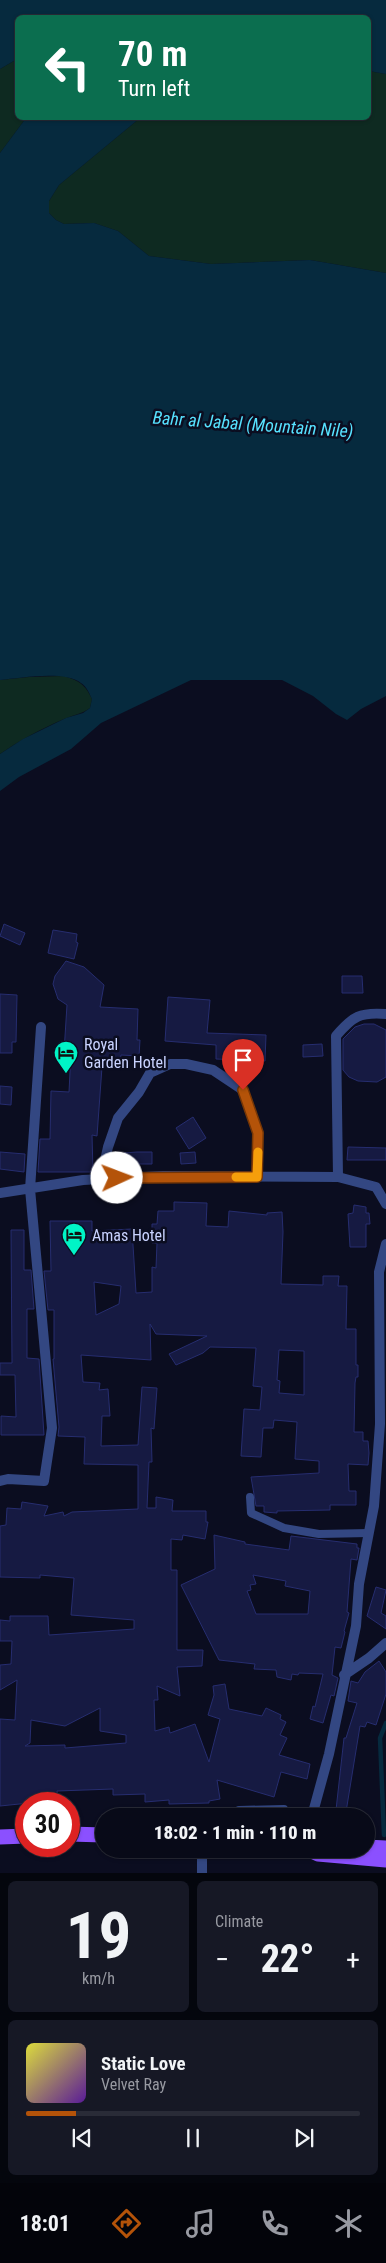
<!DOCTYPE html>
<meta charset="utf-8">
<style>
body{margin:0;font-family:"Roboto Condensed",sans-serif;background:#161825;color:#f1f3f6;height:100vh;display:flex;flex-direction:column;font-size:19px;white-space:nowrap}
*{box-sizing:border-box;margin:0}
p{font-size:16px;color:#989aa2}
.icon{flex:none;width:28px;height:28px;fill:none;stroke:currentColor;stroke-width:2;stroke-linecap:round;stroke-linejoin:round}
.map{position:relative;height:1873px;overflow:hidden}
.details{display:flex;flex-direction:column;gap:8px;padding:8px;background:#04060d;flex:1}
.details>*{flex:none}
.banner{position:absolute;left:15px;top:15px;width:356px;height:105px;border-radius:8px;box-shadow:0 1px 4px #0004,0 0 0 1px #292b37;background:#0b6e4f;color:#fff;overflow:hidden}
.speed{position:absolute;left:15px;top:1792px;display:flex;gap:10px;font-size:25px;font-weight:700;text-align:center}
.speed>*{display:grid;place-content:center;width:65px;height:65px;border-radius:50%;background:#080a18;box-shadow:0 1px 4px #0004,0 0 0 1px #292b37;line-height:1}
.speed .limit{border:8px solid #d22;background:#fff;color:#111}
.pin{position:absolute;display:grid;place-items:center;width:42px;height:42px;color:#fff;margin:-51px -21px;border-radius:50% 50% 50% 0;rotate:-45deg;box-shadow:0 0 5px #0007}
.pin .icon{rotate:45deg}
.me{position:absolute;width:55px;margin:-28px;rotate:88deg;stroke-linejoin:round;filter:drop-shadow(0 0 4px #0008)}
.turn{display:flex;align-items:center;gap:18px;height:105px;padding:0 20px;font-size:22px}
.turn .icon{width:65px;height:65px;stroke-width:2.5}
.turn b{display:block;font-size:35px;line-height:42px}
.big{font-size:38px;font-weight:800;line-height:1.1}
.details .card{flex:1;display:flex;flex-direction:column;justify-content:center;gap:8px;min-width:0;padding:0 18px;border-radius:8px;background:#161825}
.details .dial{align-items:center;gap:0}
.dial b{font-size:65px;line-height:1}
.song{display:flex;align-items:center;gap:15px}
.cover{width:60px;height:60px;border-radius:8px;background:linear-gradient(135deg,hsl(60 70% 55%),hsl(270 70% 35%))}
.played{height:5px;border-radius:2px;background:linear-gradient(90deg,#b45309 15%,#292b37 15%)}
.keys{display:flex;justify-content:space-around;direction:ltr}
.heat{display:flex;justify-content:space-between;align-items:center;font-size:28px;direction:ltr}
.details .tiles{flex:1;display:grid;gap:8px;grid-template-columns:1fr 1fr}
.card:last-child{grid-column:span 2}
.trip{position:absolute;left:95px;top:1808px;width:280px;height:50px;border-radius:25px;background:#080a18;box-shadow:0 1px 4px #0004,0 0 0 1px #292b37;font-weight:800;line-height:50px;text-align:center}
.tabs{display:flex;height:80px;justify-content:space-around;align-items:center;background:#03040a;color:#989aa2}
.tabs .icon{width:35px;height:35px}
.tabs .on{color:#b45309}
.tabs b{font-size:22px;color:#f1f3f6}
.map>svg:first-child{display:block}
.green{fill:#0e2a21}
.water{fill:#062a3e}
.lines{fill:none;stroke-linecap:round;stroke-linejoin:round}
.stream{stroke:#062a3e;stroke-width:4.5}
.building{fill:#161a42;stroke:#262d6f;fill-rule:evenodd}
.lane{stroke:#334782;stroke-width:8}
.street{stroke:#334782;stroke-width:10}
.primary{stroke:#8b50ff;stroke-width:15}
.route-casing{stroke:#753606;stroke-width:12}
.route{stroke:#b45309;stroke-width:9}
.slow{stroke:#f59e0b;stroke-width:9}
.labels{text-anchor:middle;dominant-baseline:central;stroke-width:5;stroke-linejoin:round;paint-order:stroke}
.poi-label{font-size:16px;fill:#c9d3ff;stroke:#0b0d20;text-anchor:start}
.water-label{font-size:18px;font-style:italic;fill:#57e2ff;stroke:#0b0d20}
</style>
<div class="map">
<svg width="386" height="1873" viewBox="0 0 386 1873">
<rect width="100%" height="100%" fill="#0b0d20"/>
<path class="green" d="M17 59 18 118H26L0 153V69Z
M369 71 386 74V273L310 260 211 264 149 256 118 231 94 223 64 224 56 220 49 213V201L59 185 140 118H369Z
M64 676C79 681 85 684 92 699L90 708C82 714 73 715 64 719 41 729 20 740 0 754V680L29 677Z"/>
<path class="water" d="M0 0H386V74L369 71V18H18L17 59 0 69Z
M26 118H140L59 185 49 201V213L56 220 64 224 94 223 118 231 149 256 211 264 310 260 386 273V696L361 709 347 720 336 714 313 696 282 680H191L101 723 71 749 19 777 0 791V754L23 739 66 718 83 713 90 708 92 699C89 693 87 687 81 683 64 670 21 678 0 680V153Z"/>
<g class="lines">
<path class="stream" d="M384 1835 380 1738 386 1723"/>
</g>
<path class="building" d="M4 924 25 933 20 945 0 936Z
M53 930 77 934 76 942 78 943 74 959 48 953Z
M66 961 84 967 104 985 100 1007 138 1009 137 1040H140L139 1056 121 1055 120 1069 102 1067 97 1136 92 1135 93 1172H38L40 1139H50L51 1091 69 1092 71 1052H64L67 1005 58 999 53 984 55 976Z
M342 976H362L363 993H342Z
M0 994 17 995 16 1042H12V1053H0Z
M168 997 210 1000 207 1033 266 1035 265 1061 216 1059V1045L165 1041Z
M364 1024H374L386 1030V1077L377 1082 358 1081 349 1077 343 1070V1039L355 1027Z
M322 1044 323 1056 303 1057V1045Z
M0 1086 12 1087 11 1105 0 1104Z
M193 1117 206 1138 189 1149 176 1128Z
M348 1147 386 1148V1160H347Z
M0 1152 25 1154 24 1172 0 1169Z
M137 1152H152V1164H125L124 1153Z
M195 1152 196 1163 181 1164 180 1153Z
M174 1202 207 1203 206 1226 228 1227 229 1211 267 1215V1213L282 1212 283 1232 281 1284 323 1285V1276H339L338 1286H347L346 1329H356V1365H358V1377H356L355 1383 354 1432H363V1441H368L369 1453 368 1465 348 1464 349 1491H356V1505H330V1510L277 1511V1513L264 1512V1506H256L251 1477 319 1473V1461L295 1459 297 1422 274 1420 273 1428H263L261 1457 241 1456 244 1409 260 1410 262 1387 253 1386 256 1348 210 1347 203 1353 176 1365 169 1354 207 1336 156 1334 150 1324 151 1360 81 1355 83 1382 100 1383 99 1390 108 1389 110 1416H102L101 1446 138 1445 142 1387 157 1388 154 1429 151 1428 152 1462H149L147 1508H156V1497L173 1500 172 1511H206V1522H208L205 1539 183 1535 182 1540 171 1539V1570H177V1650H203L202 1666 177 1667 180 1696 157 1686 158 1700H154L155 1731 169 1727 170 1733 195 1724 209 1762 220 1719 208 1715 214 1695 213 1686 225 1684 229 1709 262 1716 266 1708 281 1715 280 1719 286 1722 280 1735 287 1738 279 1755 310 1764 307 1779 281 1772 274 1797 217 1780 220 1799 209 1801V1803L169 1804V1800L145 1802V1794L113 1795V1789L57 1791 58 1800 0 1806V1719L15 1720 17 1680 0 1690V1665L11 1664 12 1641H0V1620L10 1621V1616H48L49 1635 134 1629V1620L71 1615 74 1578 40 1575V1578L0 1577V1526L6 1525 7 1508 21 1509 22 1502 48 1506 44 1516 63 1512 64 1516 72 1512 138 1509V1465L84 1464 85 1437 58 1436 59 1427 53 1359H54V1310H48L44 1271H51L50 1221H92V1231L132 1229 136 1293 152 1292V1267L156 1268 157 1243H152V1224H157L158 1211H174ZM94 1282 121 1286 119 1304 96 1315ZM279 1350 304 1351V1395L279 1393 280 1381 277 1380ZM100 1708V1731L126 1735V1743L65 1748V1745L25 1746 30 1743 31 1720 65 1726Z
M354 1205 366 1207V1213H369L370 1224H366V1247H350L348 1214 353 1213Z
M11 1230H24V1270H31L34 1309H27V1358L39 1359 44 1435H1V1416L16 1417 15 1375H0V1363H12Z
M214 1535 245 1542V1544L289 1550 291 1536 357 1544V1548H359L357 1560 351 1559 347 1612 349 1613 344 1631 345 1632 341 1648 335 1647 332 1675 338 1678 334 1696 331 1695 323 1723 310 1719 313 1706 315 1707 323 1674 299 1673 298 1675 292 1674 291 1680 277 1677 276 1670 254 1669 255 1664 219 1660 181 1585 215 1569ZM253 1575 286 1581 285 1586 310 1591 308 1614H256L247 1591 251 1590 250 1585 256 1584Z
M376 1587 386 1590 381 1613 386 1616V1629L367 1616Z
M379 1661 386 1672V1694L376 1725 367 1722 365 1727 360 1726 346 1812 336 1810 344 1738H346L357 1703 348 1701 351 1681 358 1683 365 1672Z"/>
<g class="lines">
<path class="lane" d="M250 1497 251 1513 284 1528 319 1534 369 1533
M238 1816 239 1810 284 1809V1816"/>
<path class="street" d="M338 1177 336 1036C353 1016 360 1012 386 1014
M101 1178 108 1147 118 1118 139 1092 150 1073 170 1064H186L213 1070 243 1090 258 1133 257 1177
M0 1193 83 1180 163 1176 338 1177 376 1187 386 1204
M0 1481 8 1479 44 1481 52 1428 30 1189 41 1027
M344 1675 369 1658 386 1643
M312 1816 329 1754 356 1626 359 1584 374 1506 380 1424 379 1272 386 1244
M202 1873V1849"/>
<path class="primary" d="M69 1834 104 1835
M0 1837 26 1836
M366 1847 386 1848
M291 1849H308
M307 1849 318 1854 386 1860"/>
</g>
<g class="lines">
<defs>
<path id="route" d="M117 1178 257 1177 258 1133 243 1090"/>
</defs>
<use href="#route" class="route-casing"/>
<use href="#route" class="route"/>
<path class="slow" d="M236 1177H257L258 1152"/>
</g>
<defs>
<symbol id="hotel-pin" viewBox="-11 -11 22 30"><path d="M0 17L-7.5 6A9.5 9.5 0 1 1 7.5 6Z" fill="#00f4c6" stroke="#0b0d20"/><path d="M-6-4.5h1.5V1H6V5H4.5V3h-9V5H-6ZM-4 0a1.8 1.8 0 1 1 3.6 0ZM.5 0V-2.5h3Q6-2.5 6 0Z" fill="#111"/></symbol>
</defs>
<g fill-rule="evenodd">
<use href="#hotel-pin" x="52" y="1039" width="28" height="38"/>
<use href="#hotel-pin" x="60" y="1221" width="28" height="38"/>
</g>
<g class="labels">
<g class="poi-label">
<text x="84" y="1044">Royal<tspan x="84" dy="18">Garden Hotel</tspan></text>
<text x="92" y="1235">Amas Hotel</text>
</g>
<g class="water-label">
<text transform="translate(253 424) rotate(4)">Bahr al Jabal (Mountain Nile)</text>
</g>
</g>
</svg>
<div class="speed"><div class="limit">30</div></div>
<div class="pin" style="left:243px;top:1090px;background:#d93025"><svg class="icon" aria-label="arrive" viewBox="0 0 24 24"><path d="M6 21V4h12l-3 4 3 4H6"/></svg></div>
<svg class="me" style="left:117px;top:1178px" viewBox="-20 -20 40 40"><circle r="19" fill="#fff"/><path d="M0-13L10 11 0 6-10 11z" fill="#b45309"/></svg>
<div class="trip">18:02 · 1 min · 110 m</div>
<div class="banner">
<div class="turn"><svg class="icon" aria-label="left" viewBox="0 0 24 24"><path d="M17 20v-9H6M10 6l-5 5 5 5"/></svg><div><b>70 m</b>Turn left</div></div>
</div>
</div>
<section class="details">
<div class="tiles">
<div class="card dial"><b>19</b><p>km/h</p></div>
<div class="card"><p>Climate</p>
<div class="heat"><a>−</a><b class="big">22°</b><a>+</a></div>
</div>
<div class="card">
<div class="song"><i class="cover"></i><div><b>Static Love</b><p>Velvet Ray</p></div></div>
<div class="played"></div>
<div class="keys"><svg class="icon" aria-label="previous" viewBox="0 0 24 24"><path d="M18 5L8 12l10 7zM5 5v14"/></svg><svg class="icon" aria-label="pause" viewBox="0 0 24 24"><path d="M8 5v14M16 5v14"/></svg><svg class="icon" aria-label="next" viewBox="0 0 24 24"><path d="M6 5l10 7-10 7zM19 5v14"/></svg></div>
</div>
</div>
</section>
<nav class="tabs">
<b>18:01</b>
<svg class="icon on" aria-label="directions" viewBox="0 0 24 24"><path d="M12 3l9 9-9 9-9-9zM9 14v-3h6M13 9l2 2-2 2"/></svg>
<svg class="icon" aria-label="music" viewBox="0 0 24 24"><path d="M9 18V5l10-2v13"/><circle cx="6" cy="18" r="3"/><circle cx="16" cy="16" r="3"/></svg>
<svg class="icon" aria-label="phone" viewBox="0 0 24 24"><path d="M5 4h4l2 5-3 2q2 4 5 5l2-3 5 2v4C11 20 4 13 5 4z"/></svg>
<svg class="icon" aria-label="climate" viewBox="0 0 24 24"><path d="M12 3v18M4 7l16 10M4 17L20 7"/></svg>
</nav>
